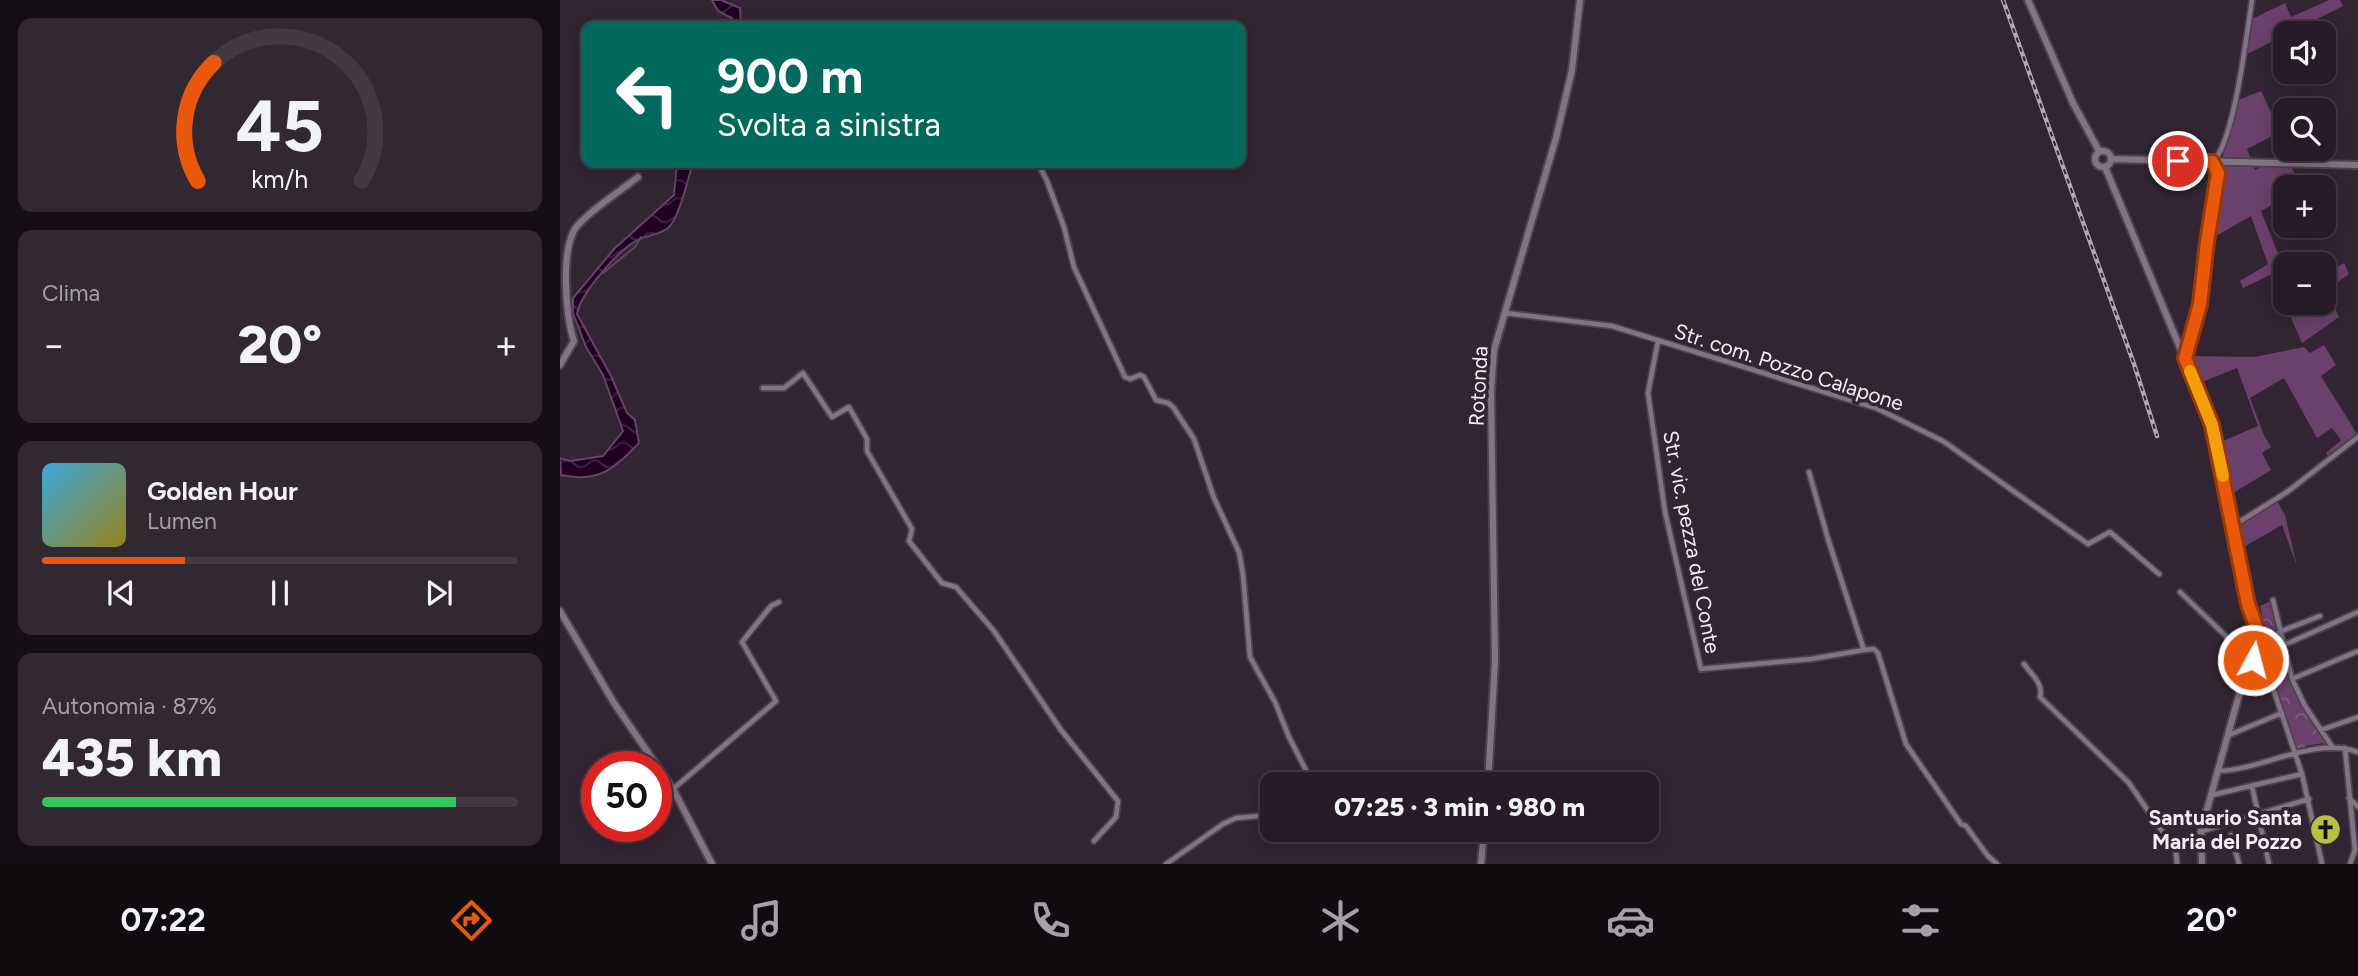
<!DOCTYPE html>
<html lang="it">
<meta charset="utf-8">
<style>
body{margin:0;font-family:Figtree,sans-serif;background:#322832;color:#f1f3f6;height:100vh;display:flex;flex-direction:column;font-size:26px;white-space:nowrap}
*{box-sizing:border-box;margin:0}
p{font-size:23px;color:#a4a1a7}
.icon{flex:none;width:38px;height:38px;fill:none;stroke:currentColor;stroke-width:2;stroke-linecap:round;stroke-linejoin:round}
.map{position:relative;flex:1;overflow:hidden}
.drawer{display:flex;flex-direction:column;gap:18px;padding:18px;background:#150f15;width:560px}
.drawer>*{flex:none}
.guide{position:absolute;left:21px;top:21px;width:665px;height:147px;border-radius:14px;box-shadow:0 4px 18px #0003,0 0 0 2px #423943;background:#00695c;color:#fff;overflow:hidden}
.buttons{position:absolute;left:1713px;top:21px;display:grid;gap:14px}
.buttons a{display:grid;place-items:center;width:63px;height:63px;border-radius:14px;background:#261b26;box-shadow:0 4px 18px #0003,0 0 0 2px #423943;font-size:35px}
.speed{position:absolute;left:21px;top:751px;display:flex;gap:14px;font-size:35px;font-weight:700;text-align:center}
.speed>*{display:grid;place-content:center;width:91px;height:91px;border-radius:50%;background:#261b26;box-shadow:0 4px 18px #0003,0 0 0 2px #423943;line-height:1}
.speed .limit{border:10px solid #d22;background:#fff;color:#111}
.pin{position:absolute;display:grid;place-items:center;width:60px;height:60px;color:#fff;margin:-30px;border:4px solid #fff;border-radius:50%;box-shadow:0 2px 7px #0007}
.me{position:absolute;width:77px;margin:-38px;rotate:7deg;stroke-linejoin:round;filter:drop-shadow(0 0 5px #0008)}
.turn{display:flex;align-items:center;gap:24px;height:147px;padding:0 21px;font-size:32px}
.turn .icon{width:91px;height:91px;stroke-width:2.5}
.turn b{display:block;font-size:49px;line-height:60px}
.big{font-size:52px;font-weight:800;line-height:1.1}
.drawer .card{flex:1;display:flex;flex-direction:column;justify-content:center;gap:10px;min-width:0;padding:0 24px;border-radius:14px;background:#322832}
.drawer .dial{align-items:center;gap:0}
.dial svg{height:182px;overflow:visible;fill:none;stroke:#423943;stroke-width:7;stroke-linecap:round;text-anchor:middle}
.dial text{fill:#f1f3f6;stroke:none}
.song{display:flex;align-items:center;gap:21px}
.cover{width:84px;height:84px;border-radius:10px;background:linear-gradient(135deg,hsl(200 70% 55%),hsl(50 70% 35%))}
.played{height:7px;border-radius:4px;background:linear-gradient(90deg,#ea580c 30%,#423943 30%)}
.keys{display:flex;justify-content:space-around;direction:ltr}
.heat{display:flex;justify-content:space-between;align-items:center;font-size:38px;direction:ltr}
.charge{height:10px;border-radius:5px;background:linear-gradient(90deg,#34c759 87%,#423943 0)}
.trip{position:absolute;left:700px;top:772px;width:399px;height:70px;border-radius:14px;background:#261b26;box-shadow:0 4px 18px #0003,0 0 0 2px #423943;font-weight:800;line-height:70px;text-align:center}
.dock{display:flex;height:112px;justify-content:space-around;align-items:center;background:#0f0b0f;color:#a4a1a7}
.dock .icon{width:49px;height:49px}
.dock .active{color:#ea580c}
.dock b{font-size:32px;color:#f1f3f6}
main{display:flex;flex:1;min-height:0}
.map>svg:first-child{display:block}
.grass{fill:#6a416b;fill-rule:evenodd}
.park{fill:url(#park-crowns)}
.water{fill:url(#water-waves);stroke:#614763;stroke-width:2}
.lines{fill:none;stroke-linecap:round;stroke-linejoin:round}
.stream{stroke:#614763;stroke-width:2}
.street-casing{stroke:#4f424f;stroke-width:8}
.secondary-casing{stroke:#4f424f;stroke-width:10}
.street{stroke:#847385;stroke-width:4.5}
.secondary{stroke:#847385;stroke-width:6}
.rail-casing{stroke:#b2a7b2;stroke-width:4.5}
.rail{stroke:#322432;stroke-width:2;stroke-dasharray:5;stroke-linecap:butt}
.route-casing{stroke:#983908;stroke-width:18}
.route{stroke:#ea580c;stroke-width:12}
.slow{stroke:#f59e0b;stroke-width:12}
.labels{text-anchor:middle;dominant-baseline:central;stroke-width:7;stroke-linejoin:round;paint-order:stroke}
.street-label{font-size:21px;fill:#f7edf7;stroke:#322432}
.poi-label{font-size:21px;font-weight:bold;fill:#f7edf7;stroke:#322432;text-anchor:end}
</style>
<main>
<section class="drawer">
<div class="card dial"><svg viewBox="0 0 100 80">
<path d="M14 69A42 42 0 1 1 86 69"/>
<path d="M14 69A42 42 0 0 1 21 17" stroke="#ea580c"/>
<text x="50" y="56" font-size="32" font-weight="700">45</text>
<text x="50" y="72" font-size="11">km/h</text>
</svg></div>
<div class="card"><p>Clima</p>
<div class="heat"><a>−</a><b class="big">20°</b><a>+</a></div>
</div>
<div class="card">
<div class="song"><i class="cover"></i><div><b>Golden Hour</b><p>Lumen</p></div></div>
<div class="played"></div>
<div class="keys"><svg class="icon" aria-label="previous" viewBox="0 0 24 24"><path d="M18 5L8 12l10 7zM5 5v14"/></svg><svg class="icon" aria-label="pause" viewBox="0 0 24 24"><path d="M8 5v14M16 5v14"/></svg><svg class="icon" aria-label="next" viewBox="0 0 24 24"><path d="M6 5l10 7-10 7zM19 5v14"/></svg></div>
</div>
<div class="card"><p>Autonomia · 87%</p><b class="big">435 km</b><div class="charge"></div></div>
</section>
<div class="map">
<svg width="1798" height="864" viewBox="0 0 1798 864">
<defs>
<pattern id="park-crowns" width="20" height="18" patternUnits="userSpaceOnUse" patternTransform="scale(1.75)"><rect width="20" height="18" fill="#6a416b"/><path d="M2 6a3 3 0 1 1 6 0M12 15a3 3 0 1 1 6 0" fill="none" stroke="#805d81"/></pattern>
<pattern id="water-waves" width="16" height="10" patternUnits="userSpaceOnUse" patternTransform="scale(1.75)"><rect width="16" height="10" fill="#210023"/><path d="M0 5q4-4 8 0t8 0" fill="none" stroke="#422644"/></pattern>
</defs>
<rect width="100%" height="100%" fill="#322432"/>
<path class="grass" d="M1769 0H1780L1783 6 1687 54 1692 19 1725 3 1731 17Z
M1701 91 1720 132 1687 149 1695 170 1734 151 1738 160 1730 164 1741 187H1726L1725 198 1701 211 1725 271 1726 303H1764V264H1754L1770 256 1775 268 1784 263 1789 274 1766 290 1779 317 1742 343 1712 274 1683 288 1680 281 1708 264 1691 216 1649 240 1663 156 1678 100Z
M1764 345 1776 365 1761 376 1797 434 1769 457 1766 453 1781 440 1772 428 1757 438 1724 378 1690 398 1704 435 1711 447 1702 453 1711 470 1670 495 1658 427 1629 356 1694 357 1744 347 1750 353ZM1677 368 1698 426 1663 441 1658 423 1642 382Z
M1717 501 1725 515 1737 566 1722 525 1682 548 1676 525 1700 513Z"/>
<path class="park" d="M1711 601 1727 675 1745 710 1768 743 1766 746H1764L1763 743 1745 746V749L1739 750 1736 748 1712 675 1715 670 1710 655 1704 653 1703 639 1700 634 1706 632 1700 606Z"/>
<path class="water" d="M152 0H161L180 8 181 26H171L172 18 158 11Z
M117 163H133C128 178 119 219 108 228 99 235 88 235 78 240 60 248 20 294 17 314L51 376 67 413 75 420 79 443C54 469 39 483 1 475L0 458 10 461 43 456 63 431 43 375 26 347 13 313V298L54 249 114 195Z"/>
<g class="lines">
<path class="stream" d="M43 273 75 247 81 237"/>
<defs>
<path id="street" d="M478 163 487 181 504 227 514 267 565 377 570 379 580 375 584 377 596 400 608 403 613 407 634 439 654 498 679 552 683 575 690 657 715 702 729 737 753 784
M945 313 1052 326 1316 408 1383 441 1528 544 1550 532 1599 574
M1098 341 1088 393 1105 512 1141 669 1251 659 1304 650
M1625 358 1640 304 1647 242 1658 173 1652 162C1674 146 1687 31 1692 0
M203 388H224L243 373 272 417 289 407 307 439V451L352 529 349 541 382 583 396 587 434 631 501 730 558 801 556 817 534 841
M1249 472 1268 539 1304 650 1314 649 1318 653 1346 744 1401 824 1406 826 1428 856 1437 864
M1673 526 1727 492 1798 437
M1620 592 1669 639 1689 645
M1713 600 1732 679 1745 706 1773 748
M1719 632 1760 616
M1724 645 1798 612
M1697 656 1702 660 1711 682 1742 774 1762 864
M1464 664C1471 674 1484 684 1480 697L1569 783 1616 852 1617 864
M1732 679 1798 651
M1761 730 1798 717
M1669 735 1722 713
M1785 748 1795 850 1790 864
M1658 771C1704 770 1752 736 1798 752
M1692 786 1709 864
M113 789 216 701 182 642 211 606 219 602
M1652 795 1742 774
M1789 798 1798 807
M1642 831 1749 799
M1671 835 1679 864
M606 864 663 824 676 818 712 815"/>
<path id="secondary" d="M1468 0 1513 103 1539 151
M1535 159a8 8 0 1 1 16 0a8 8 0 1 1-16 0Z
M1551 159 1798 165
M1545 167 1652 425 1692 626 1691 635
M0 365 14 341C5 317 0 244 18 225 33 208 59 192 78 177
M0 611 54 703 113 789 152 864
M1691 635H1699L1701 652 1697 656 1691 652 1689 640Z
M928 784 935 661 931 392 934 350 996 138 1012 70 1020 0
M921 864 924 830
M1642 864 1641 831 1691 652"/>
</defs>
<use href="#street" class="street-casing"/>
<use href="#secondary" class="secondary-casing"/>
<use href="#street" class="street"/>
<use href="#secondary" class="secondary"/>
<defs>
<path id="rail" d="M1443 0 1574 364 1597 436"/>
</defs>
<use href="#rail" class="rail-casing"/>
<use href="#rail" class="rail"/>
</g>
<g class="lines">
<defs>
<path id="route" d="M1618 161 1652 162 1658 173 1647 242 1640 304 1625 358 1652 425 1688 604 1701 640V652L1693 660"/>
</defs>
<use href="#route" class="route-casing"/>
<use href="#route" class="route"/>
<path class="slow" d="M1630 371 1652 425 1663 476"/>
</g>
<defs>
<symbol id="church-disc" viewBox="-11 -11 22 22"><circle r="9.5" fill="#bdbf43" stroke="#322432"/><path d="M-1.2-6h2.4v3.5h3.3v2.4h-3.3V6h-2.4V-.1h-3.3v-2.4h3.3Z" fill="#111"/></symbol>
</defs>
<g fill-rule="evenodd">
<use href="#church-disc" x="1748" y="812" width="35" height="35"/>
</g>
<g class="labels">
<g class="street-label">
<text transform="translate(1229 367) rotate(18)">Str. com. Pozzo Calapone</text>
<text transform="translate(918 386) rotate(-87)">Rotonda</text>
<text transform="translate(1132 542) rotate(79)">Str. vic. pezza del Conte</text>
</g>
<g class="poi-label">
<text x="1742" y="817">Santuario Santa<tspan x="1742" dy="24">Maria del Pozzo</tspan></text>
</g>
</g>
</svg>
<div class="buttons">
<a><svg class="icon" aria-label="sound" viewBox="0 0 24 24"><path d="M4 9h4l5-4v14l-5-4H4zM17 9q2 3 0 6"/></svg></a>
<a><svg class="icon" aria-label="search" viewBox="0 0 24 24"><circle cx="10" cy="10" r="6"/><path d="M15 15l6 6"/></svg></a>
<a>+</a>
<a>−</a>
</div>
<div class="speed"><div class="limit">50</div></div>
<div class="pin" style="left:1618px;top:161px;background:#d93025"><svg class="icon" aria-label="arrive" viewBox="0 0 24 24"><path d="M6 21V4h12l-3 4 3 4H6"/></svg></div>
<svg class="me" style="left:1693px;top:660px" viewBox="-20 -20 40 40"><circle r="17" fill="#ea580c" stroke="#fff" stroke-width="3"/><path d="M0-11L8 9 0 5-8 9z" fill="#fff"/></svg>
<div class="trip">07:25 · 3 min · 980 m</div>
<div class="guide">
<div class="turn"><svg class="icon" aria-label="left" viewBox="0 0 24 24"><path d="M17 20v-9H6M10 6l-5 5 5 5"/></svg><div><b>900 m</b>Svolta a sinistra</div></div>
</div>
</div>
</main>
<nav class="dock">
<b>07:22</b>
<svg class="icon active" aria-label="directions" viewBox="0 0 24 24"><path d="M12 3l9 9-9 9-9-9zM9 14v-3h6M13 9l2 2-2 2"/></svg>
<svg class="icon" aria-label="music" viewBox="0 0 24 24"><path d="M9 18V5l10-2v13"/><circle cx="6" cy="18" r="3"/><circle cx="16" cy="16" r="3"/></svg>
<svg class="icon" aria-label="phone" viewBox="0 0 24 24"><path d="M5 4h4l2 5-3 2q2 4 5 5l2-3 5 2v4C11 20 4 13 5 4z"/></svg>
<svg class="icon" aria-label="climate" viewBox="0 0 24 24"><path d="M12 3v18M4 7l16 10M4 17L20 7"/></svg>
<svg class="icon" aria-label="car" viewBox="0 0 24 24"><path d="M5 17H2v-5l4-1 3-4h7l3 4 3 1v5h-3M9 17h6M6 11h13"/><circle cx="7" cy="17" r="2"/><circle cx="17" cy="17" r="2"/></svg>
<svg class="icon" aria-label="filters" viewBox="0 0 24 24"><path d="M4 7h16M4 17h16"/><circle cx="9" cy="7" r="2"/><circle cx="15" cy="17" r="2"/></svg>
<b>20°</b>
</nav>
